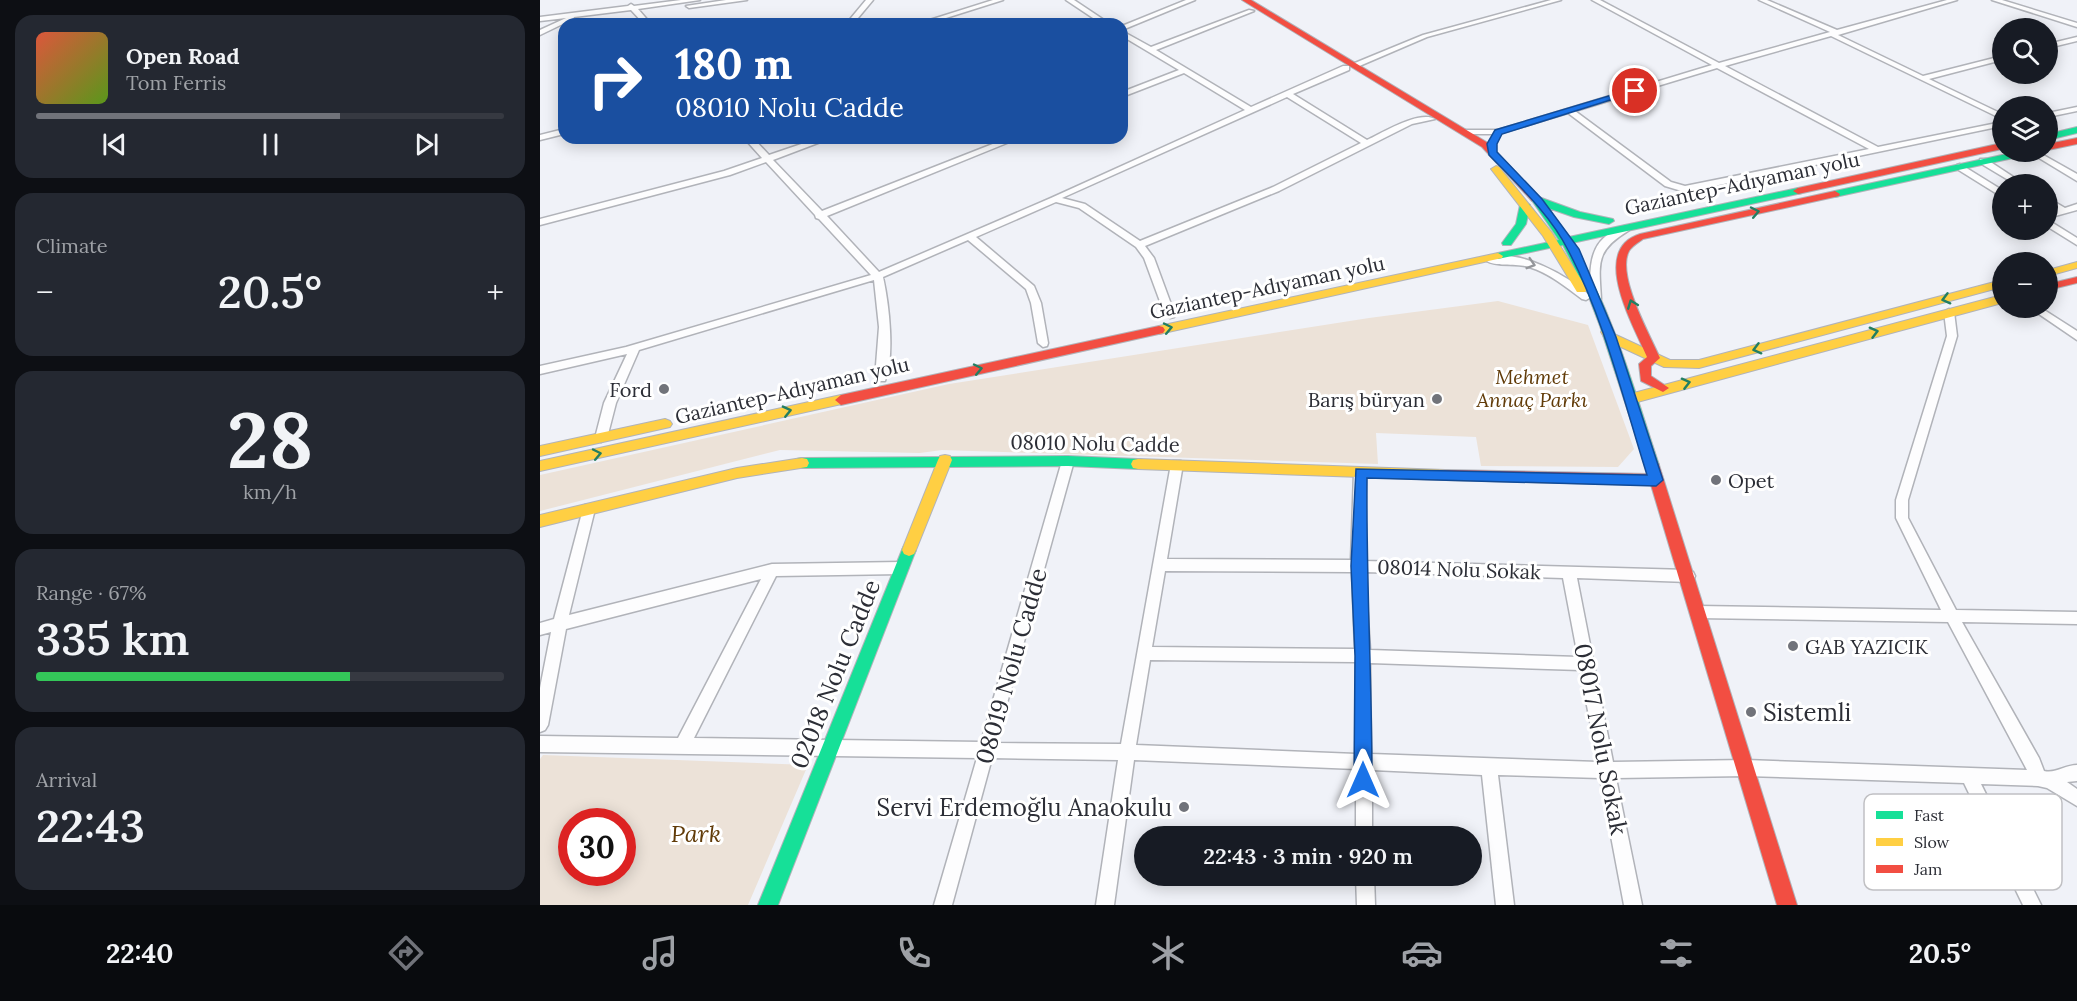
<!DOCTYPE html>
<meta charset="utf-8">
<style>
body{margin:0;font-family:Lora,serif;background:#242831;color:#f1f3f6;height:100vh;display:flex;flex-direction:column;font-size:22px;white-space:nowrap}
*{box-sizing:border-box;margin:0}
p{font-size:20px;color:#9ea1a6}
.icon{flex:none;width:33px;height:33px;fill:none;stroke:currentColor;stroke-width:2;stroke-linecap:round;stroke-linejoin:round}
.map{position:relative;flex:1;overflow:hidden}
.side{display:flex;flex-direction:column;gap:15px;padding:15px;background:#0d0f14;width:540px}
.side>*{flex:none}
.banner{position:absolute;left:18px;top:18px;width:570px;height:126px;border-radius:18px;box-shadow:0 3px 15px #0003;background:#1a4fa0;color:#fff;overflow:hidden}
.buttons{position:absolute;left:1452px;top:18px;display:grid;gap:12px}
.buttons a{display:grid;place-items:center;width:66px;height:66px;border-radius:50%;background:#171b24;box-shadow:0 3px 15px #0003;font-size:30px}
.speed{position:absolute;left:18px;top:808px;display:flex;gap:12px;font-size:30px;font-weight:700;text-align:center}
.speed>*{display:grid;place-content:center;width:78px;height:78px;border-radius:50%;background:#171b24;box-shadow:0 3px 15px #0003;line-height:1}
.speed .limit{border:9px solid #d22;background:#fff;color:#111}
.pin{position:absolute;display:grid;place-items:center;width:51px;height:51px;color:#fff;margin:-26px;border:3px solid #fff;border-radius:50%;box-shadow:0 2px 6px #0007}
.me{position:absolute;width:66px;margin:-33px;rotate:0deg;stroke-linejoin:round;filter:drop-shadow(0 0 4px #0008)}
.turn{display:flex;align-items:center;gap:21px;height:126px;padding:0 18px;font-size:27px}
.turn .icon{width:78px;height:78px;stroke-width:2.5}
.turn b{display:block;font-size:42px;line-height:51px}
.big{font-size:45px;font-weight:600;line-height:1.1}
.side .tile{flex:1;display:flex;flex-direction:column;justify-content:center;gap:9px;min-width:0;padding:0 21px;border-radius:18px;background:#242831}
.side .dial{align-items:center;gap:0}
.dial b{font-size:78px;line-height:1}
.song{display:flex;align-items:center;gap:18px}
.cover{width:72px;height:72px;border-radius:9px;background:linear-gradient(135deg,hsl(10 70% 55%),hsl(90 70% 35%))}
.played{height:6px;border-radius:3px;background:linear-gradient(90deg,#71737a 65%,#363941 65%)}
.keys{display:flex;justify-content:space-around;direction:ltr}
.heat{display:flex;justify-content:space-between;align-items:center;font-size:33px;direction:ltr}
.charge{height:9px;border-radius:4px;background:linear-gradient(90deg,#34c759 67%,#363941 0)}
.trip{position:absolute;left:594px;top:826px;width:348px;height:60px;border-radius:30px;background:#171b24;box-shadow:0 3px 15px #0003;font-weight:600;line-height:60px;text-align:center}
.tab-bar{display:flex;height:96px;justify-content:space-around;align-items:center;background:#090b0e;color:#9ea1a6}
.tab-bar .icon{width:42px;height:42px}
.tab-bar .current{color:#71737a}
.tab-bar b{font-size:27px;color:#f1f3f6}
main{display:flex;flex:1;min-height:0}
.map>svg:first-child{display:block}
.green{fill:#ece2d8;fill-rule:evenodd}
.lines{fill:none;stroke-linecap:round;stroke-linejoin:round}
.street-casing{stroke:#b1b3b9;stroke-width:3}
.fast-casing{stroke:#b1b3b9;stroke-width:2}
.slow-casing{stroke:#b1b3b9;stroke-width:2}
.jam-casing{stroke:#b1b3b9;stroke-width:2}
.street{fill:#fdfdfe;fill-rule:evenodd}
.fast{fill:#16e098;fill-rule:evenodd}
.slow{fill:#ffcf43;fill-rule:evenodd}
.jam{fill:#f24e42;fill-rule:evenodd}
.oneway{stroke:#227e62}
.oneway2{stroke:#94969a}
.route{fill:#1a73e8;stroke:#114b97;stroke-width:1.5}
.poi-dot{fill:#71737a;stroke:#fff;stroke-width:2}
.labels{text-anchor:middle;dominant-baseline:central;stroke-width:6;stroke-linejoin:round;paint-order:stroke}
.street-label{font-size:20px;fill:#2c2e36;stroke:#fff}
.park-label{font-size:20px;font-style:italic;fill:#613b08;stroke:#fff}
.poi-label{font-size:20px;fill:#2c2e36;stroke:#fff;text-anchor:end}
.near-street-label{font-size:24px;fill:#2c2e36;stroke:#fff}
.near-poi-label{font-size:24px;fill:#2c2e36;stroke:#fff;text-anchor:start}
.near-park-label{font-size:24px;font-style:italic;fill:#613b08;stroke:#fff}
.key{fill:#fff;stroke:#c0c0c3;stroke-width:1.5}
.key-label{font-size:16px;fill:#2c2e36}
</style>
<main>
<section class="side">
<div class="tile">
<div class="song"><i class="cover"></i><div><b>Open Road</b><p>Tom Ferris</p></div></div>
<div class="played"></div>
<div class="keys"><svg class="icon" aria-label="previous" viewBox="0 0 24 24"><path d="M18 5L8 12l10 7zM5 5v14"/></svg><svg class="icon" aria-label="pause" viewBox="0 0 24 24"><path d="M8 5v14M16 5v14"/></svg><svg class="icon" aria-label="next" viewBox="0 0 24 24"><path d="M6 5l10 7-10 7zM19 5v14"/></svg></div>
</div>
<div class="tile"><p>Climate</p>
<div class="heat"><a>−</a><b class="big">20.5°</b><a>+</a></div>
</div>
<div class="tile dial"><b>28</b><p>km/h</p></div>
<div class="tile"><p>Range · 67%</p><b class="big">335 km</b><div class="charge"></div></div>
<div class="tile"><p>Arrival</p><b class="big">22:43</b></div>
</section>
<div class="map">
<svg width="1537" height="905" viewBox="0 0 1537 905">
<rect width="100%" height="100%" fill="#f0f2f8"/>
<path class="green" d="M958 301 1048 325 1094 449 1078 467 941 466 936 437 836 433 838 464 402 450 380 453 240 450 0 511V475L409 384 829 318Z
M3 755 268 765 208 905H0V759ZM32 822H82V873H32Z"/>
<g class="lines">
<defs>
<path id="street" d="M141 0H160L98 9 111 24H104L91 10 34 17 33 19 0 35V30L26 18 0 21V17L88 6 91 4 94 6Z
M186 0H207L149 8 146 6Z
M326 0H333L313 24H306Z
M453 0H463L387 24H377Z
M526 0H534L570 24H562Z
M646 0H655L582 30V26Z
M1011 0H1021L887 37 817 67 810 65 883 35Z
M1052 0H1060L1179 63 1290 32 1219 0H1227L1297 30 1407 0H1417L1298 35 1383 76 1462 56V60L1389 79 1462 114V119L1291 36 1185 66 1338 147 1462 122V126L1145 192 1125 186 1028 113 958 134H923V130H958L1172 65ZM1177 68 1329 149 1145 186 1131 182 1035 111Z
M1452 0H1462L1537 23V27Z
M709 10 714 11 616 50 711 107 803 66H809V70L753 94 827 140C842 133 879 110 895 119L872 124 739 191 605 246 614 258 635 315 634 317 630 318 625 315 604 258 596 247 539 208 516 202 436 237 494 286 501 303 508 343 507 346 503 347 498 343 491 303 486 289 428 240 343 277C349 304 355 356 345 381H337L335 378 339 327 334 280 99 350 76 403 67 438 61 442 55 438 64 403 87 354 0 374V366L86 347 331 275 279 219 276 218 275 215 226 162 190 175 0 225V219L184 171 222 158 204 138H213L229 155 279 138H291L233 160 282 211 468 138H479L287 216 339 272 511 198 705 110 644 73 582 97V92L639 70 582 36V31L611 47ZM747 97 821 143 733 187 600 241 545 204 522 198Z
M1537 37V41L1508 48V44Z
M1537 107V111L1508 117V113Z
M24 129V134L0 140V135Z
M1489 152H1498L1537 174V181Z
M1440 159H1446L1484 184H1475L1440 163Z
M1420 164 1462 190V197L1417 169V165Z
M1508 198 1525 208 1537 204V210L1508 218V212L1516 210 1508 205Z
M1508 220 1537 238V245L1508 227Z
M1085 226 1090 229 1088 231C1055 251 1059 263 1061 299L1056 302 1052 301 1051 297 1046 300 1042 299C1026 287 1009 273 989 267 977 263 955 267 947 261 971 243 1033 278 1051 297 1049 264 1049 238 1085 226Z
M1490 308H1501L1537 331V340Z
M1409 309 1414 312 1417 336 1368 500V518L1416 610 1537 612V624L1422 622 1499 758 1504 771C1515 774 1525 765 1537 765V781L1527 782 1537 789V806L1507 788 1498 786 1441 784 1501 905H1483L1424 783 1206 776 1076 778 1102 905H1084L1060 778 958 775 974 905H956L942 775 832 770V837H816V769L594 760 574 905H556L578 760 452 758 412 905H394L437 758 0 752V736L138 738 221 579 26 629 8 725 5 730 0 732V688L11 632 0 635V623L14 619 43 509 45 505H53L55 509 29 615 232 564 361 562 366 564 368 568 366 572 361 574 236 576 154 738 441 742 522 461 524 458H532L534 461 456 743 581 744 631 464 633 461H641L643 464 627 559 811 560 814 473 816 470H824L826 473 825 561 1148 570 1153 572 1155 576 1153 580 1148 582 1037 578 1073 762 1206 760 1487 770 1408 622 1158 618 1153 616 1151 612 1153 608 1158 606 1401 610 1356 518V500L1407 336 1404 312ZM625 571 812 572 815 649 612 647ZM825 572 1023 578 1038 657 830 650ZM610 660 816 662V754L596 745ZM830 663 1040 670 1058 762 831 754Z
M816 876H834L835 905H817Z"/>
<path id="fast" d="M1537 127V133L1508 140V134Z
M1476 152H1492L1487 155 1295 197 1290 194 1295 191Z
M1258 188 1262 189V193L1032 243C1073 311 1094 390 1119 465L1117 469H1107L1060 326 1047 292 1023 245 958 259 953 256 958 253 1019 240 991 199 996 196 1040 212 1073 219 1074 221 1069 224 1034 217 1008 208 1029 237Z
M985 202 990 205 986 224 971 245H963L962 243 976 224 980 205Z
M528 456 598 459 603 460 605 464 603 468 598 469 528 466 262 468 257 467 255 463 257 459 262 458Z
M369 544 374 546 376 550 238 905H218L362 550 364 546Z"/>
<path id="slow" d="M956 166 959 167 1012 233 1047 289 1045 292H1037L1003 236 951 169Z
M958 253 963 256 962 258 619 334 613 330 619 326Z
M1537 262V268L1508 276V270Z
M1462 280V287L1159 368 1124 367 1066 340 1061 332 1067 328 1071 329 1074 334 1130 360H1159Z
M1462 295V303L1090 404 1084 399 1090 394Z
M301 395 307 400 306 403 0 471V461Z
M125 419 130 421 132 424 130 427 0 456V446Z
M405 455 410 456 412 460 376 550 374 554 369 556 364 554 362 550 398 460 400 456Z
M262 458 267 459 269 463 267 467 197 478 0 527V515L197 468Z
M598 459 905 470 910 471 912 475 910 479 905 480 598 469 593 468 591 464 593 460Z"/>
<path id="jam" d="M702 0H711L948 143 1001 199 1000 201H992L942 147Z
M1537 138V144L1508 150V144Z
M1462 143V149L1258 194 1253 191 1258 188Z
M1295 191 1300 194 1299 196 1103 239C1099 242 1092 246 1089 251 1076 275 1110 335 1120 358L1111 366V376L1129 388 1123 392 1101 381 1099 364 1107 357C1094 326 1049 250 1100 234Z
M1537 277V283L1508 290V284Z
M619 326 623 327 625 330 623 333 301 405 295 400 301 395Z
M1112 460 1117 461 1119 465 1257 905H1237L1111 485 905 480 900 479 898 475 900 471 905 470 1108 474 1105 465 1107 461Z"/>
</defs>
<use href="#street" class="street-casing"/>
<use href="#fast" class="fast-casing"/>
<use href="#slow" class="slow-casing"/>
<use href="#jam" class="jam-casing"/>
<use href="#street" class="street"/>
<use href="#fast" class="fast"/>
<use href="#slow" class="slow"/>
<use href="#jam" class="jam"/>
</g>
<defs><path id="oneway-chevron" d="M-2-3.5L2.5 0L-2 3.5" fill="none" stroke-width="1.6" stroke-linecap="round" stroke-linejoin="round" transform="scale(1.5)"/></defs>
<g class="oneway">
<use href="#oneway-chevron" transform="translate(1215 212) rotate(-12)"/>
<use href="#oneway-chevron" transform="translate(1406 299) rotate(165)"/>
<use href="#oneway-chevron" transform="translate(1092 304) rotate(-111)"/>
<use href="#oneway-chevron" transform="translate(628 328) rotate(-12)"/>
<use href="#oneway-chevron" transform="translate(1334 332) rotate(-15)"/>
<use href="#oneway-chevron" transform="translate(1217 349) rotate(165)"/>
<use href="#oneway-chevron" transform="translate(438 369) rotate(-12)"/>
<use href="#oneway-chevron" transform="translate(1146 383) rotate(-14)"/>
<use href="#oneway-chevron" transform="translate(247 411) rotate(-13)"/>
<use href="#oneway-chevron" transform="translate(57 454) rotate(-12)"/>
</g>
<use class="oneway2" href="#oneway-chevron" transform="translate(991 264) rotate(17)"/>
<path class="route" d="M1092 89 1099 91 962 134 957 144V152L1002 199 1039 249 1076 337 1123 480 1116 486 827 478C826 579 832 679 832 780L830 786 823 789 817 786 814 780 815 656 811 566 816 469 1107 475C1084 402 1064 318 1028 250 1010 214 977 184 949 155L947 144 955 130Z"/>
<g class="poi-dot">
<circle cx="124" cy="389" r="6"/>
<circle cx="897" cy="399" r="6"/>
<circle cx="1176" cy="480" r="6"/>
<circle cx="1253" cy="646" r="6"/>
<circle cx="1211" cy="712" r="6"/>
<circle cx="644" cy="807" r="6"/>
</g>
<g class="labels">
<g class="street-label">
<text transform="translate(1202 183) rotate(-12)">Gaziantep-Adıyaman yolu</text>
<text transform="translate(727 287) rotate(-12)">Gaziantep-Adıyaman yolu</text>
<text transform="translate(252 390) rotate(-13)">Gaziantep-Adıyaman yolu</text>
<text transform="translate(555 443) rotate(1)">08010 Nolu Cadde</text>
<text transform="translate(919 569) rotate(2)">08014 Nolu Sokak</text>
</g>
<g class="park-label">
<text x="992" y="376">Mehmet<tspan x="992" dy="23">Annaç Parkı</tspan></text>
</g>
<g class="poi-label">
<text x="112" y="389">Ford</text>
<text x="885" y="399">Barış büryan</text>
<text x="1188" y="480" text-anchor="start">Opet</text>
<text x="1265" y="646" text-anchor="start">GAB YAZICIK</text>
</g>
<g class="near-street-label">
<text transform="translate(471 666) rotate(-74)">08019 Nolu Cadde</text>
<text transform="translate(295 674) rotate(-68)">02018 Nolu Cadde</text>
<text transform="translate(1061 739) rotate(79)">08017 Nolu Sokak</text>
</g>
<g class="near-poi-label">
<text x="1223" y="712">Sistemli</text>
<text x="632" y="807" text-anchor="end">Servi Erdemoğlu Anaokulu</text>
</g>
<g class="near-park-label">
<text x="156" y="833">Park</text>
</g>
</g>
<rect x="1324" y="794" width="198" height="96" rx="9" class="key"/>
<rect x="1336" y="811" width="27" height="8" fill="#16e098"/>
<rect x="1336" y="838" width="27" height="8" fill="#ffcf43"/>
<rect x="1336" y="865" width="27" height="8" fill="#f24e42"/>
<g class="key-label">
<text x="1374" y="821">Fast</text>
<text x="1374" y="848">Slow</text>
<text x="1374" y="875">Jam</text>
</g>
</svg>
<div class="buttons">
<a><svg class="icon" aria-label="search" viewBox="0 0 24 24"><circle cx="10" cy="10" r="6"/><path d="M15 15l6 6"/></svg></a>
<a><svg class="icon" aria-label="layers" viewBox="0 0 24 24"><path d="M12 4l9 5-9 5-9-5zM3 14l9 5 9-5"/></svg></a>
<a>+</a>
<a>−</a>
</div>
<div class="speed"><div class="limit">30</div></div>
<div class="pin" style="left:1095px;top:91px;background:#d93025"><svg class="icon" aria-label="arrive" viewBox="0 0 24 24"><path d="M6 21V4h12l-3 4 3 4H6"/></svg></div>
<svg class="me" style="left:823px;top:780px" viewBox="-20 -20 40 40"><path d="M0-17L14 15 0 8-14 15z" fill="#1a73e8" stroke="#fff" stroke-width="4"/></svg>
<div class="trip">22:43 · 3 min · 920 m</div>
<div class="banner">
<div class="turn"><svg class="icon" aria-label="right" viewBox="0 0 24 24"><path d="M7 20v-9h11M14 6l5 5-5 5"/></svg><div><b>180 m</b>08010 Nolu Cadde</div></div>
</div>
</div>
</main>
<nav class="tab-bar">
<b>22:40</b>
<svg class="icon current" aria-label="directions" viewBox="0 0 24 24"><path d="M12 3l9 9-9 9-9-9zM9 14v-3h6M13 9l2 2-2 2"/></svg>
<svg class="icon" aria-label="music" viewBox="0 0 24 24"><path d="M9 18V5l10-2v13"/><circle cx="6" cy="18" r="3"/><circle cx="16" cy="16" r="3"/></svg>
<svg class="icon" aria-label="phone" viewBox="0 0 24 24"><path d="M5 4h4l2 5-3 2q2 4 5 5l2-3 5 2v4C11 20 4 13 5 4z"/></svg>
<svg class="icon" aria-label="climate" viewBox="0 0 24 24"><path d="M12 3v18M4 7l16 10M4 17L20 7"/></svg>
<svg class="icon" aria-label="car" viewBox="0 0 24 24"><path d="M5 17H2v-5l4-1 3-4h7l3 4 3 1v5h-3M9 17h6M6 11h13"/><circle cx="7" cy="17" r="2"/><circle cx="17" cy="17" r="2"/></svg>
<svg class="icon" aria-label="filters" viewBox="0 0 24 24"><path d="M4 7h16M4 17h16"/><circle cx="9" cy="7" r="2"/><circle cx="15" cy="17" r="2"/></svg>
<b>20.5°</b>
</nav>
